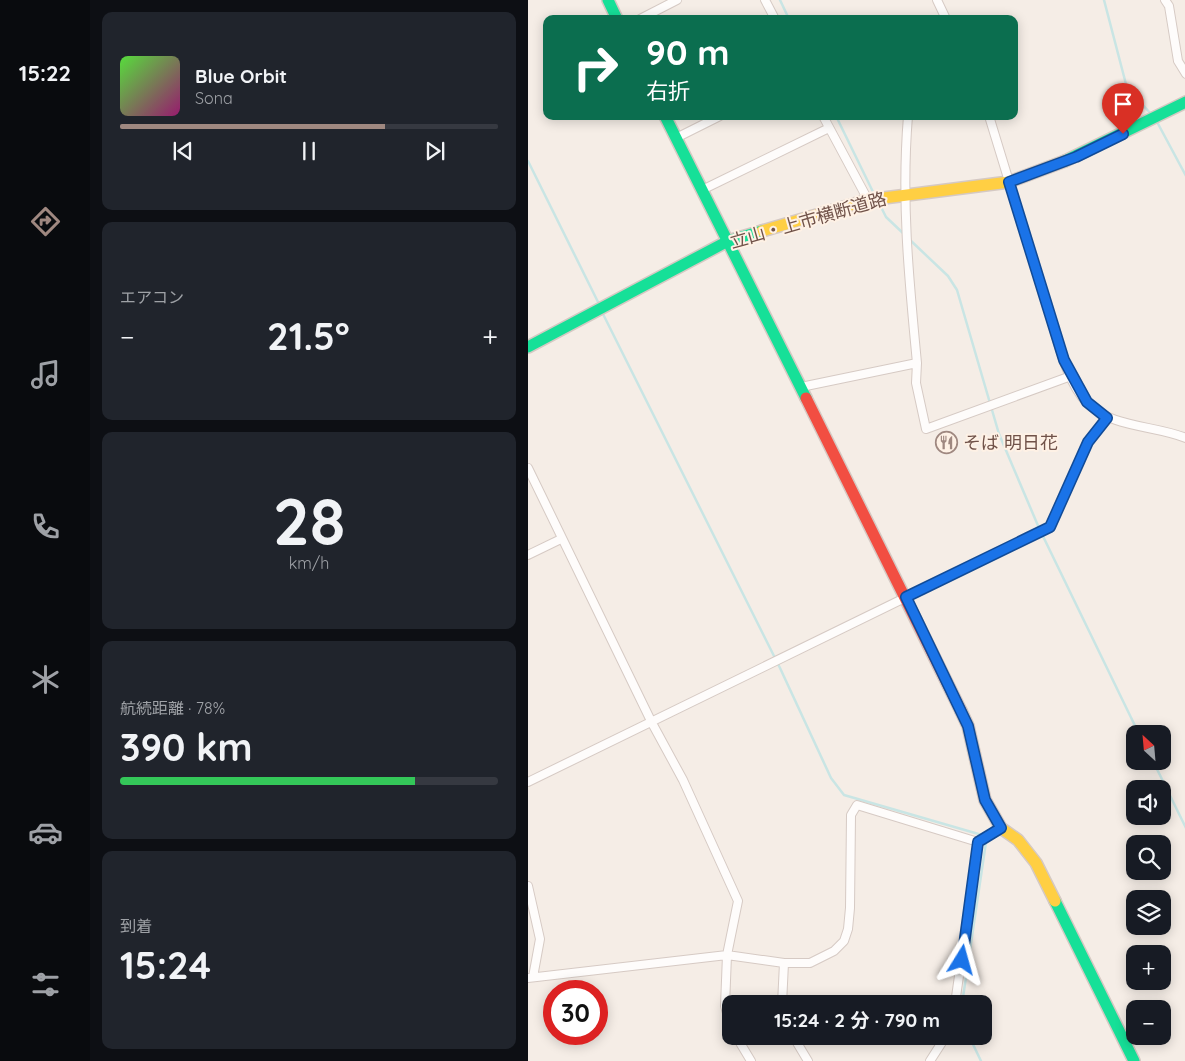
<!DOCTYPE html>
<html lang="ja">
<meta charset="utf-8">
<style>
body{margin:0;font-family:Quicksand,"Noto Sans JP",sans-serif;background:#20242c;color:#f1f3f6;height:100vh;display:flex;flex-direction:column;font-size:19px;white-space:nowrap}
*{box-sizing:border-box;margin:0}
p{font-size:16px;color:#9ea1a6}
.icon{flex:none;width:28px;height:28px;fill:none;stroke:currentColor;stroke-width:2;stroke-linecap:round;stroke-linejoin:round}
.map{position:relative;flex:1;overflow:hidden}
.panel{display:flex;flex-direction:column;gap:12px;padding:12px;background:#0d0f14;width:438px}
.panel>*{flex:none}
.guide{position:absolute;left:15px;top:15px;width:475px;height:105px;border-radius:10px;box-shadow:0 2px 12px #0003;background:#0b6e4f;color:#fff;overflow:hidden}
.needle{width:32px;rotate:334deg}
.controls{position:absolute;left:598px;top:725px;display:grid;gap:10px}
.controls a{display:grid;place-items:center;width:45px;height:45px;border-radius:10px;background:#171b24;box-shadow:0 2px 12px #0003;font-size:25px}
.speed{position:absolute;left:15px;top:980px;display:flex;gap:10px;font-size:25px;font-weight:700;text-align:center}
.speed>*{display:grid;place-content:center;width:65px;height:65px;border-radius:50%;background:#171b24;box-shadow:0 2px 12px #0003;line-height:1}
.speed .limit{border:8px solid #d22;background:#fff;color:#111}
.pin{position:absolute;display:grid;place-items:center;width:42px;height:42px;color:#fff;margin:-51px -21px;border-radius:50% 50% 50% 0;rotate:-45deg;box-shadow:0 0 5px #0007}
.pin .icon{rotate:45deg}
.me{position:absolute;width:55px;margin:-28px;rotate:8deg;stroke-linejoin:round;filter:drop-shadow(0 0 4px #0008)}
.turn{display:flex;align-items:center;gap:18px;height:105px;padding:0 20px;font-size:22px}
.turn .icon{width:65px;height:65px;stroke-width:2.5}
.turn b{display:block;font-size:35px;line-height:42px}
.big{font-size:38px;font-weight:700;line-height:1.1}
.panel .tile{flex:1;display:flex;flex-direction:column;justify-content:center;gap:8px;min-width:0;padding:0 18px;border-radius:10px;background:#20242c}
.panel .dial{align-items:center;gap:0}
.dial b{font-size:65px;line-height:1}
.song{display:flex;align-items:center;gap:15px}
.cover{width:60px;height:60px;border-radius:8px;background:linear-gradient(135deg,hsl(110 70% 55%),hsl(320 70% 35%))}
.played{height:5px;border-radius:2px;background:linear-gradient(90deg,#9f8880 70%,#363941 70%)}
.keys{display:flex;justify-content:space-around;direction:ltr}
.heat{display:flex;justify-content:space-between;align-items:center;font-size:28px;direction:ltr}
.charge{height:8px;border-radius:4px;background:linear-gradient(90deg,#34c759 78%,#363941 0)}
.trip{position:absolute;left:194px;top:995px;width:270px;height:50px;border-radius:10px;background:#171b24;box-shadow:0 2px 12px #0003;font-weight:700;line-height:50px;text-align:center}
main{display:flex;flex:1;min-height:0}
.tabs{display:flex;flex-direction:column;width:90px;justify-content:space-around;align-items:center;background:#090b0e;color:#9ea1a6}
.tabs .icon{width:35px;height:35px}
.tabs .on{color:#9f8880}
.tabs b{font-size:22px;color:#f1f3f6}
.map>svg:first-child{display:block}
.lines{fill:none;stroke-linecap:round;stroke-linejoin:round}
.stream{stroke:#c9e5e4;stroke-width:2.5}
.street-casing{stroke:#d6cac4;stroke-width:10}
.fast-casing{stroke:#d5c9c3;stroke-width:14}
.slow-casing{stroke:#d5c9c3;stroke-width:14}
.jam-casing{stroke:#d5c9c3;stroke-width:14}
.street{stroke:#fefcfb;stroke-width:8}
.fast{stroke:#16e098;stroke-width:11}
.slow{stroke:#ffcf43;stroke-width:11}
.jam{stroke:#f24e42;stroke-width:11}
.route-casing{stroke:#114b97;stroke-width:12}
.route{stroke:#1a73e8;stroke-width:9}
.labels{text-anchor:middle;dominant-baseline:central;stroke-width:4;stroke-linejoin:round;paint-order:stroke}
.street-label{font-size:18px;fill:#705249;stroke:#fef1e5}
.poi-label{font-size:18px;fill:#705249;stroke:#fef1e5;text-anchor:start}
</style>
<main>
<nav class="tabs">
<b>15:22</b>
<svg class="icon on" aria-label="directions" viewBox="0 0 24 24"><path d="M12 3l9 9-9 9-9-9zM9 14v-3h6M13 9l2 2-2 2"/></svg>
<svg class="icon" aria-label="music" viewBox="0 0 24 24"><path d="M9 18V5l10-2v13"/><circle cx="6" cy="18" r="3"/><circle cx="16" cy="16" r="3"/></svg>
<svg class="icon" aria-label="phone" viewBox="0 0 24 24"><path d="M5 4h4l2 5-3 2q2 4 5 5l2-3 5 2v4C11 20 4 13 5 4z"/></svg>
<svg class="icon" aria-label="climate" viewBox="0 0 24 24"><path d="M12 3v18M4 7l16 10M4 17L20 7"/></svg>
<svg class="icon" aria-label="car" viewBox="0 0 24 24"><path d="M5 17H2v-5l4-1 3-4h7l3 4 3 1v5h-3M9 17h6M6 11h13"/><circle cx="7" cy="17" r="2"/><circle cx="17" cy="17" r="2"/></svg>
<svg class="icon" aria-label="filters" viewBox="0 0 24 24"><path d="M4 7h16M4 17h16"/><circle cx="9" cy="7" r="2"/><circle cx="15" cy="17" r="2"/></svg>
</nav>
<section class="panel">
<div class="tile">
<div class="song"><i class="cover"></i><div><b>Blue Orbit</b><p>Sona</p></div></div>
<div class="played"></div>
<div class="keys"><svg class="icon" aria-label="previous" viewBox="0 0 24 24"><path d="M18 5L8 12l10 7zM5 5v14"/></svg><svg class="icon" aria-label="pause" viewBox="0 0 24 24"><path d="M8 5v14M16 5v14"/></svg><svg class="icon" aria-label="next" viewBox="0 0 24 24"><path d="M6 5l10 7-10 7zM19 5v14"/></svg></div>
</div>
<div class="tile"><p>エアコン</p>
<div class="heat"><a>−</a><b class="big">21.5°</b><a>+</a></div>
</div>
<div class="tile dial"><b>28</b><p>km/h</p></div>
<div class="tile"><p>航続距離 · 78%</p><b class="big">390 km</b><div class="charge"></div></div>
<div class="tile"><p>到着</p><b class="big">15:24</b></div>
</section>
<div class="map">
<svg width="658" height="1061" viewBox="0 0 658 1061">
<rect width="100%" height="100%" fill="#f5ede6"/>
<g class="lines">
<path class="stream" d="M252 0 261 19
M576 0 599 88 625 116
M308 116 347 196
M628 120 658 176
M0 161 71 304
M350 201 358 217 377 235
M381 239 420 276 429 290 471 434 511 528 611 734
M74 312 252 668 303 778 316 795 454 835 458 842 434 1004
M625 761 658 828
M441 1036 453 1061"/>
<defs>
<path id="street" d="M237 0 247 19
M409 0 418 19
M637 0 641 6 650 61 658 74
M112 19 149 0
M295 116 340 200
M380 116C373 200 381 280 389 363
M461 116C480 180 500 244 520 309 529 337 537 380 559 403 584 428 626 425 658 438
M148 138 192 116
M174 190 301 128
M273 387 389 363 388 383 398 429 543 376
M0 468 124 723 155 780 210 901 199 955 197 1006 202 1024
M0 555 33 539
M0 782 522 527 560 442 579 418
M0 886 12 939 5 977
M0 978 199 955 256 963H282L306 951 316 941 320 929 322 908 323 815 329 805 450 842 473 828
M254 1004 256 963
M427 1004 450 842
M208 1036 223 1061
M265 1036 280 1061
M402 1061 418 1036"/>
<path id="fast" d="M80 0 89 19
M137 116 278 398
M537 161 658 102
M0 347 200 241 234 231
M527 901 606 1061"/>
<path id="slow" d="M234 231 340 200 481 182 537 161
M433 711 440 726 457 800 473 828 490 840 508 863 527 901"/>
<path id="jam" d="M278 398 433 711"/>
</defs>
<use href="#street" class="street-casing"/>
<use href="#fast" class="fast-casing"/>
<use href="#slow" class="slow-casing"/>
<use href="#jam" class="jam-casing"/>
<use href="#street" class="street"/>
<use href="#fast" class="fast"/>
<use href="#slow" class="slow"/>
<use href="#jam" class="jam"/>
</g>
<g class="lines">
<defs>
<path id="route" d="M434 960 450 842 473 828 457 800 440 726 378 597 522 527 560 442 579 418 559 402 536 360 481 182 548 157 595 134"/>
</defs>
<use href="#route" class="route-casing"/>
<use href="#route" class="route"/>
</g>
<defs>
<symbol id="restaurant-ring" viewBox="-11 -11 22 22"><circle r="9.5" fill="#fef1e5" stroke="#9f8880" stroke-width="1.5"/><path d="M-5-6h1v4h1v-4h1v4h1v-4h1v5L-1.5 .5V6h-2V.5L-5-1ZM5-6V6H3V1.5H1.5Q1.5-4 5-6Z" fill="#9f8880"/></symbol>
</defs>
<g fill-rule="evenodd">
<use href="#restaurant-ring" x="406" y="430" width="25" height="25"/>
</g>
<g class="labels">
<g class="street-label">
<text transform="translate(280 220) rotate(-16)">立山・上市横断道路</text>
</g>
<g class="poi-label">
<text x="435" y="442">そば 明日花</text>
</g>
</g>
</svg>
<div class="controls">
<a><svg class="needle" viewBox="-14 -14 28 28"><path d="M0-13l5 13h-10z" fill="#e53935"/><path d="M0 13l5-13h-10z" fill="#9ea1a6"/></svg></a>
<a><svg class="icon" aria-label="sound" viewBox="0 0 24 24"><path d="M4 9h4l5-4v14l-5-4H4zM17 9q2 3 0 6"/></svg></a>
<a><svg class="icon" aria-label="search" viewBox="0 0 24 24"><circle cx="10" cy="10" r="6"/><path d="M15 15l6 6"/></svg></a>
<a><svg class="icon" aria-label="layers" viewBox="0 0 24 24"><path d="M12 4l9 5-9 5-9-5zM3 14l9 5 9-5"/></svg></a>
<a>+</a>
<a>−</a>
</div>
<div class="speed"><div class="limit">30</div></div>
<div class="pin" style="left:595px;top:134px;background:#d93025"><svg class="icon" aria-label="arrive" viewBox="0 0 24 24"><path d="M6 21V4h12l-3 4 3 4H6"/></svg></div>
<svg class="me" style="left:434px;top:960px" viewBox="-20 -20 40 40"><path d="M0-17L14 15 0 8-14 15z" fill="#1a73e8" stroke="#fff" stroke-width="4"/></svg>
<div class="trip">15:24 · 2 分 · 790 m</div>
<div class="guide">
<div class="turn"><svg class="icon" aria-label="right" viewBox="0 0 24 24"><path d="M7 20v-9h11M14 6l5 5-5 5"/></svg><div><b>90 m</b>右折</div></div>
</div>
</div>
</main>
